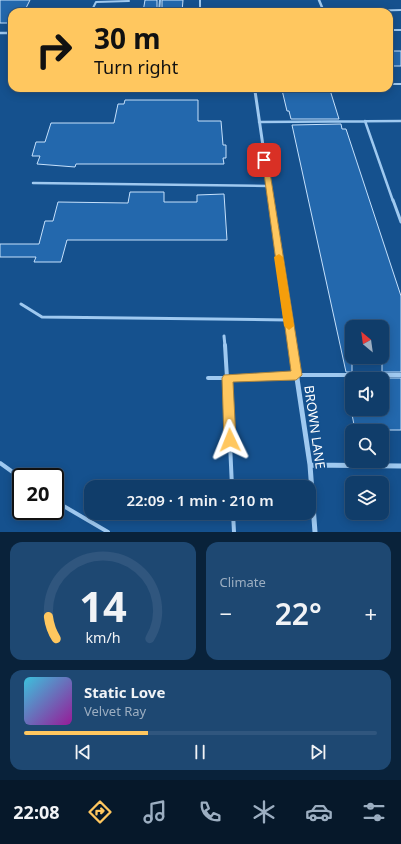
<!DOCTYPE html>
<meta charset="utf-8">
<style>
body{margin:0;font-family:"Noto Sans",sans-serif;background:#1e4872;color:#f1f3f6;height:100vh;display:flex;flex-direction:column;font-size:15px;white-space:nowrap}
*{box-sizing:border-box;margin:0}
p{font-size:13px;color:#9caec1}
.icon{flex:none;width:22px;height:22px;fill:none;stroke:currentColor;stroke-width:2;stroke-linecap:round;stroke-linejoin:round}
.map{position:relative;height:532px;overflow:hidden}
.side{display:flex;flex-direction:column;gap:10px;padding:10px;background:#09223a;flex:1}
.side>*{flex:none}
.guide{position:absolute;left:8px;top:8px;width:385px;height:84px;border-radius:12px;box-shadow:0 2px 10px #0003,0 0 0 1px #30567e;background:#ffc75f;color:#111;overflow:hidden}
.needle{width:26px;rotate:331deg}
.controls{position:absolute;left:345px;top:320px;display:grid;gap:8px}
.controls a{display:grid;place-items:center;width:44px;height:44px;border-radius:8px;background:#103d6a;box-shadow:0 2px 10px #0003,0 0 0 1px #30567e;font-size:20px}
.speed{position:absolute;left:12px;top:468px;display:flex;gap:8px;font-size:20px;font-weight:700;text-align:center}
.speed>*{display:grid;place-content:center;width:52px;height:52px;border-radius:50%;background:#103d6a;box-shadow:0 2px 10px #0003,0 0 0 1px #30567e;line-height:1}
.speed .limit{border:2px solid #111;border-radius:6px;background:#fff;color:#111}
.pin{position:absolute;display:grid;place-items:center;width:34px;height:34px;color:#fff;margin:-17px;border-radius:8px;box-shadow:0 2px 6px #0006}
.me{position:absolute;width:44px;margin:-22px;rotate:358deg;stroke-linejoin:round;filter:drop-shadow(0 0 3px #0008)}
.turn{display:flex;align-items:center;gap:14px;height:84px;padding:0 20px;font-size:18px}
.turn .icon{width:52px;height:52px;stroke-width:2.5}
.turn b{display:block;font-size:28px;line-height:34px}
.big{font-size:30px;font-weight:600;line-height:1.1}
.side .tile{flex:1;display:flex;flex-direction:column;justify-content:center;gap:6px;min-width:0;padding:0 14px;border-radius:12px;background:#1e4872}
.side .dial{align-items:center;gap:0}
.dial svg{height:104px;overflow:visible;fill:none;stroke:#30567e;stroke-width:7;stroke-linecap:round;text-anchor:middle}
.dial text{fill:#f1f3f6;stroke:none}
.song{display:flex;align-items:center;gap:12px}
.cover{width:48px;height:48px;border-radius:6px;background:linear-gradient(135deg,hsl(190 70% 55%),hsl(300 70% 35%))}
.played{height:4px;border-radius:2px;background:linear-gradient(90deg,#ffc75f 35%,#30567e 35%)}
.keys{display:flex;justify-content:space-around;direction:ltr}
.heat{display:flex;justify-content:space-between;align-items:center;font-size:22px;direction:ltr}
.side .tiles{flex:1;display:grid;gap:10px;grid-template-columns:1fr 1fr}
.tile:last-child{grid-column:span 2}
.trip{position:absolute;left:84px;top:480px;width:232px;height:40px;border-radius:12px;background:#103d6a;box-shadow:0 2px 10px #0003,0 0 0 1px #30567e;font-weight:600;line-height:40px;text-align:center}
.tab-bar{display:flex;height:64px;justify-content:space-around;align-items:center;background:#06182a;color:#9caec1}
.tab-bar .icon{width:28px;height:28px}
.tab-bar .active{color:#ffc75f}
.tab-bar b{font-size:18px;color:#f1f3f6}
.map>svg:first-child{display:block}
.building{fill:#2368ad;stroke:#c6e1fc}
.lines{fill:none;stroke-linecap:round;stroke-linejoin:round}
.service-far3{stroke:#9fc9f0;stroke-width:2}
.service-far2{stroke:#9fc9f0;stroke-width:2.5}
.service-far1{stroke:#9fc9f0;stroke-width:3}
.service{stroke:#9fc9f0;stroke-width:4}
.minor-far3{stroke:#9fc9f0;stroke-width:2.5}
.minor-far2{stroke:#9fc9f0;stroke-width:3}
.minor-far1{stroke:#9fc9f0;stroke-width:4}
.minor{stroke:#9fc9f0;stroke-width:5}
.route{fill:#ffc75f;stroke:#a6813e}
.slow{fill:#f59e0b}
.labels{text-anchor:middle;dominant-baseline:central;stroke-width:4;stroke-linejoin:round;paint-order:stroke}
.street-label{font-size:13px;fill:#fff;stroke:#15518e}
</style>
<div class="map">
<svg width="401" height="532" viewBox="0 0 401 532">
<rect width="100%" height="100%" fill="#15518e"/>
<path class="building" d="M0 0H30L24 12H12V23H0Z
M145 0H157V12H143Z
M162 0H183L182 12H162Z
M389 51H401V66H389Z
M282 90H330L339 119H291L289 111H287Z
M125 100H198V121H221L223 145H226V158H223L224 164H76L75 167 37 164 40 156H32L36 142H45L51 123H114L118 104H124Z
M341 124 342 129H346L401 296V372H382V327H352V372H346L292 125Z
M130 192H164V202H197V195L224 194 227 240H67L61 262H34L36 257H0V244H39L45 221H53L58 202 128 203Z
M401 378V430H355L351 409H382V378Z"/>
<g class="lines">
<path class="service-far3" d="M200 0V12
M91 12 96 2 129 1
M159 12 160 0
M324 12 401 10
M389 26 391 30H401
M389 84H401"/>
<path class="service-far2" d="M365 121 393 201
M259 122 401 121
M33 183 268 186"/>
<path class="service-far1" d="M393 200 401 222
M21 304 42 317 288 320
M224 336 225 346"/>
<path class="service" d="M208 378H227L225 345
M0 463 21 478
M232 487 227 378 296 375H401
M55 501 108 532
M233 513 234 532"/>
<path class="minor-far3" d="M319 0 324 12
M0 33H12"/>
<path class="minor-far2" d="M257 88 255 91 271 201"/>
<path class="minor-far1" d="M271 200 292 346"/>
<path class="minor" d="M292 345 310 465 315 532
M310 465 401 466"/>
</g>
<path class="route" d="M262 159 268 160 302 375 296 380 233 382 236 440 234 444 230 445 226 444 224 440 222 378 224 375 291 371Z"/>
<path class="slow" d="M279 254 283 257 294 326 289 330 284 326 274 257Z"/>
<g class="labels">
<g class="street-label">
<text transform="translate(315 427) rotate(82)">BROWN LANE</text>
</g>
</g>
</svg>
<div class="controls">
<a><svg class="needle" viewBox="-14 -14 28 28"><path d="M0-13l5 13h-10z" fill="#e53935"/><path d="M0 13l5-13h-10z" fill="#9caec1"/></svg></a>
<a><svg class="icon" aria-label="sound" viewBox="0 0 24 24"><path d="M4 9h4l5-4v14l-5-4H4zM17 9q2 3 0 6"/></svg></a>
<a><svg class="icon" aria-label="search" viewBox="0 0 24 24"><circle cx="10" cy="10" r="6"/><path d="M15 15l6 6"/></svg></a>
<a><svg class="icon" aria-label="layers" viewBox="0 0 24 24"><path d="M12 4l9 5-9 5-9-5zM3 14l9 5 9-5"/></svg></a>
</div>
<div class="speed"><div class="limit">20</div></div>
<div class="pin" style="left:264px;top:160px;background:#d93025"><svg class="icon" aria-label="arrive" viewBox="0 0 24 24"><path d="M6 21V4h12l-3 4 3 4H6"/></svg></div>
<svg class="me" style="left:230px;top:440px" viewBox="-20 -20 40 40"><path d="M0-17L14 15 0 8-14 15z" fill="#ffc75f" stroke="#fff" stroke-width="4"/></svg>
<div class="trip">22:09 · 1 min · 210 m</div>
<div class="guide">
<div class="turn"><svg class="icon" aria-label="right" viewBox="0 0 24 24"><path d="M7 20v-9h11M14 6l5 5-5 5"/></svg><div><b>30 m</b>Turn right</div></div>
</div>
</div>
<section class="side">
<div class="tiles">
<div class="tile dial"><svg viewBox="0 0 100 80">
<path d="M14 69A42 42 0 1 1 86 69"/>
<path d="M14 69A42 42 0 0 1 8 52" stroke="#ffc75f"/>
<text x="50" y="56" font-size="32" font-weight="700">14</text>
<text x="50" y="72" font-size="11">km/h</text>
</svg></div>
<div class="tile"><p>Climate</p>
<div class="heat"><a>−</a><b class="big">22°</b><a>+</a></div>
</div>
<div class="tile">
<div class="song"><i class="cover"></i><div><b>Static Love</b><p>Velvet Ray</p></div></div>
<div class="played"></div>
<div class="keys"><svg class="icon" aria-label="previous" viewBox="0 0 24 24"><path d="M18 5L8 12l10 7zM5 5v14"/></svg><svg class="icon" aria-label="pause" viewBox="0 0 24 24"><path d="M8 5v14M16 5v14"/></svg><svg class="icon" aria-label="next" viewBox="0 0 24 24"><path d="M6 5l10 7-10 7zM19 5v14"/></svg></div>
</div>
</div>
</section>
<nav class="tab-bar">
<b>22:08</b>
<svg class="icon active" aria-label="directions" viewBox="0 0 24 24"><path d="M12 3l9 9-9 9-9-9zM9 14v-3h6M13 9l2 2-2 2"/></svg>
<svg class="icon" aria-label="music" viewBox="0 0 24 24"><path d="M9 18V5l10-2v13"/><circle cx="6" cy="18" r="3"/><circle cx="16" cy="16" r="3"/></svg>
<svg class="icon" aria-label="phone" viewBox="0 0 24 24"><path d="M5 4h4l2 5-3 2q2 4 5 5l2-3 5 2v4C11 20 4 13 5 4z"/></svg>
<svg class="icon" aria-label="climate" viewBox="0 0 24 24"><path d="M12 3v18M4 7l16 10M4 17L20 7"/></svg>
<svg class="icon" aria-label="car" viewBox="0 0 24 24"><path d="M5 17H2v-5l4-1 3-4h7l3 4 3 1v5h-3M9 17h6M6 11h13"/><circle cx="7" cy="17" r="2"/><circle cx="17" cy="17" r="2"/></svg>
<svg class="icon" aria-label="filters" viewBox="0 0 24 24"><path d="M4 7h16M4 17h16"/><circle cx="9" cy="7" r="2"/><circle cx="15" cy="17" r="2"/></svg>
</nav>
